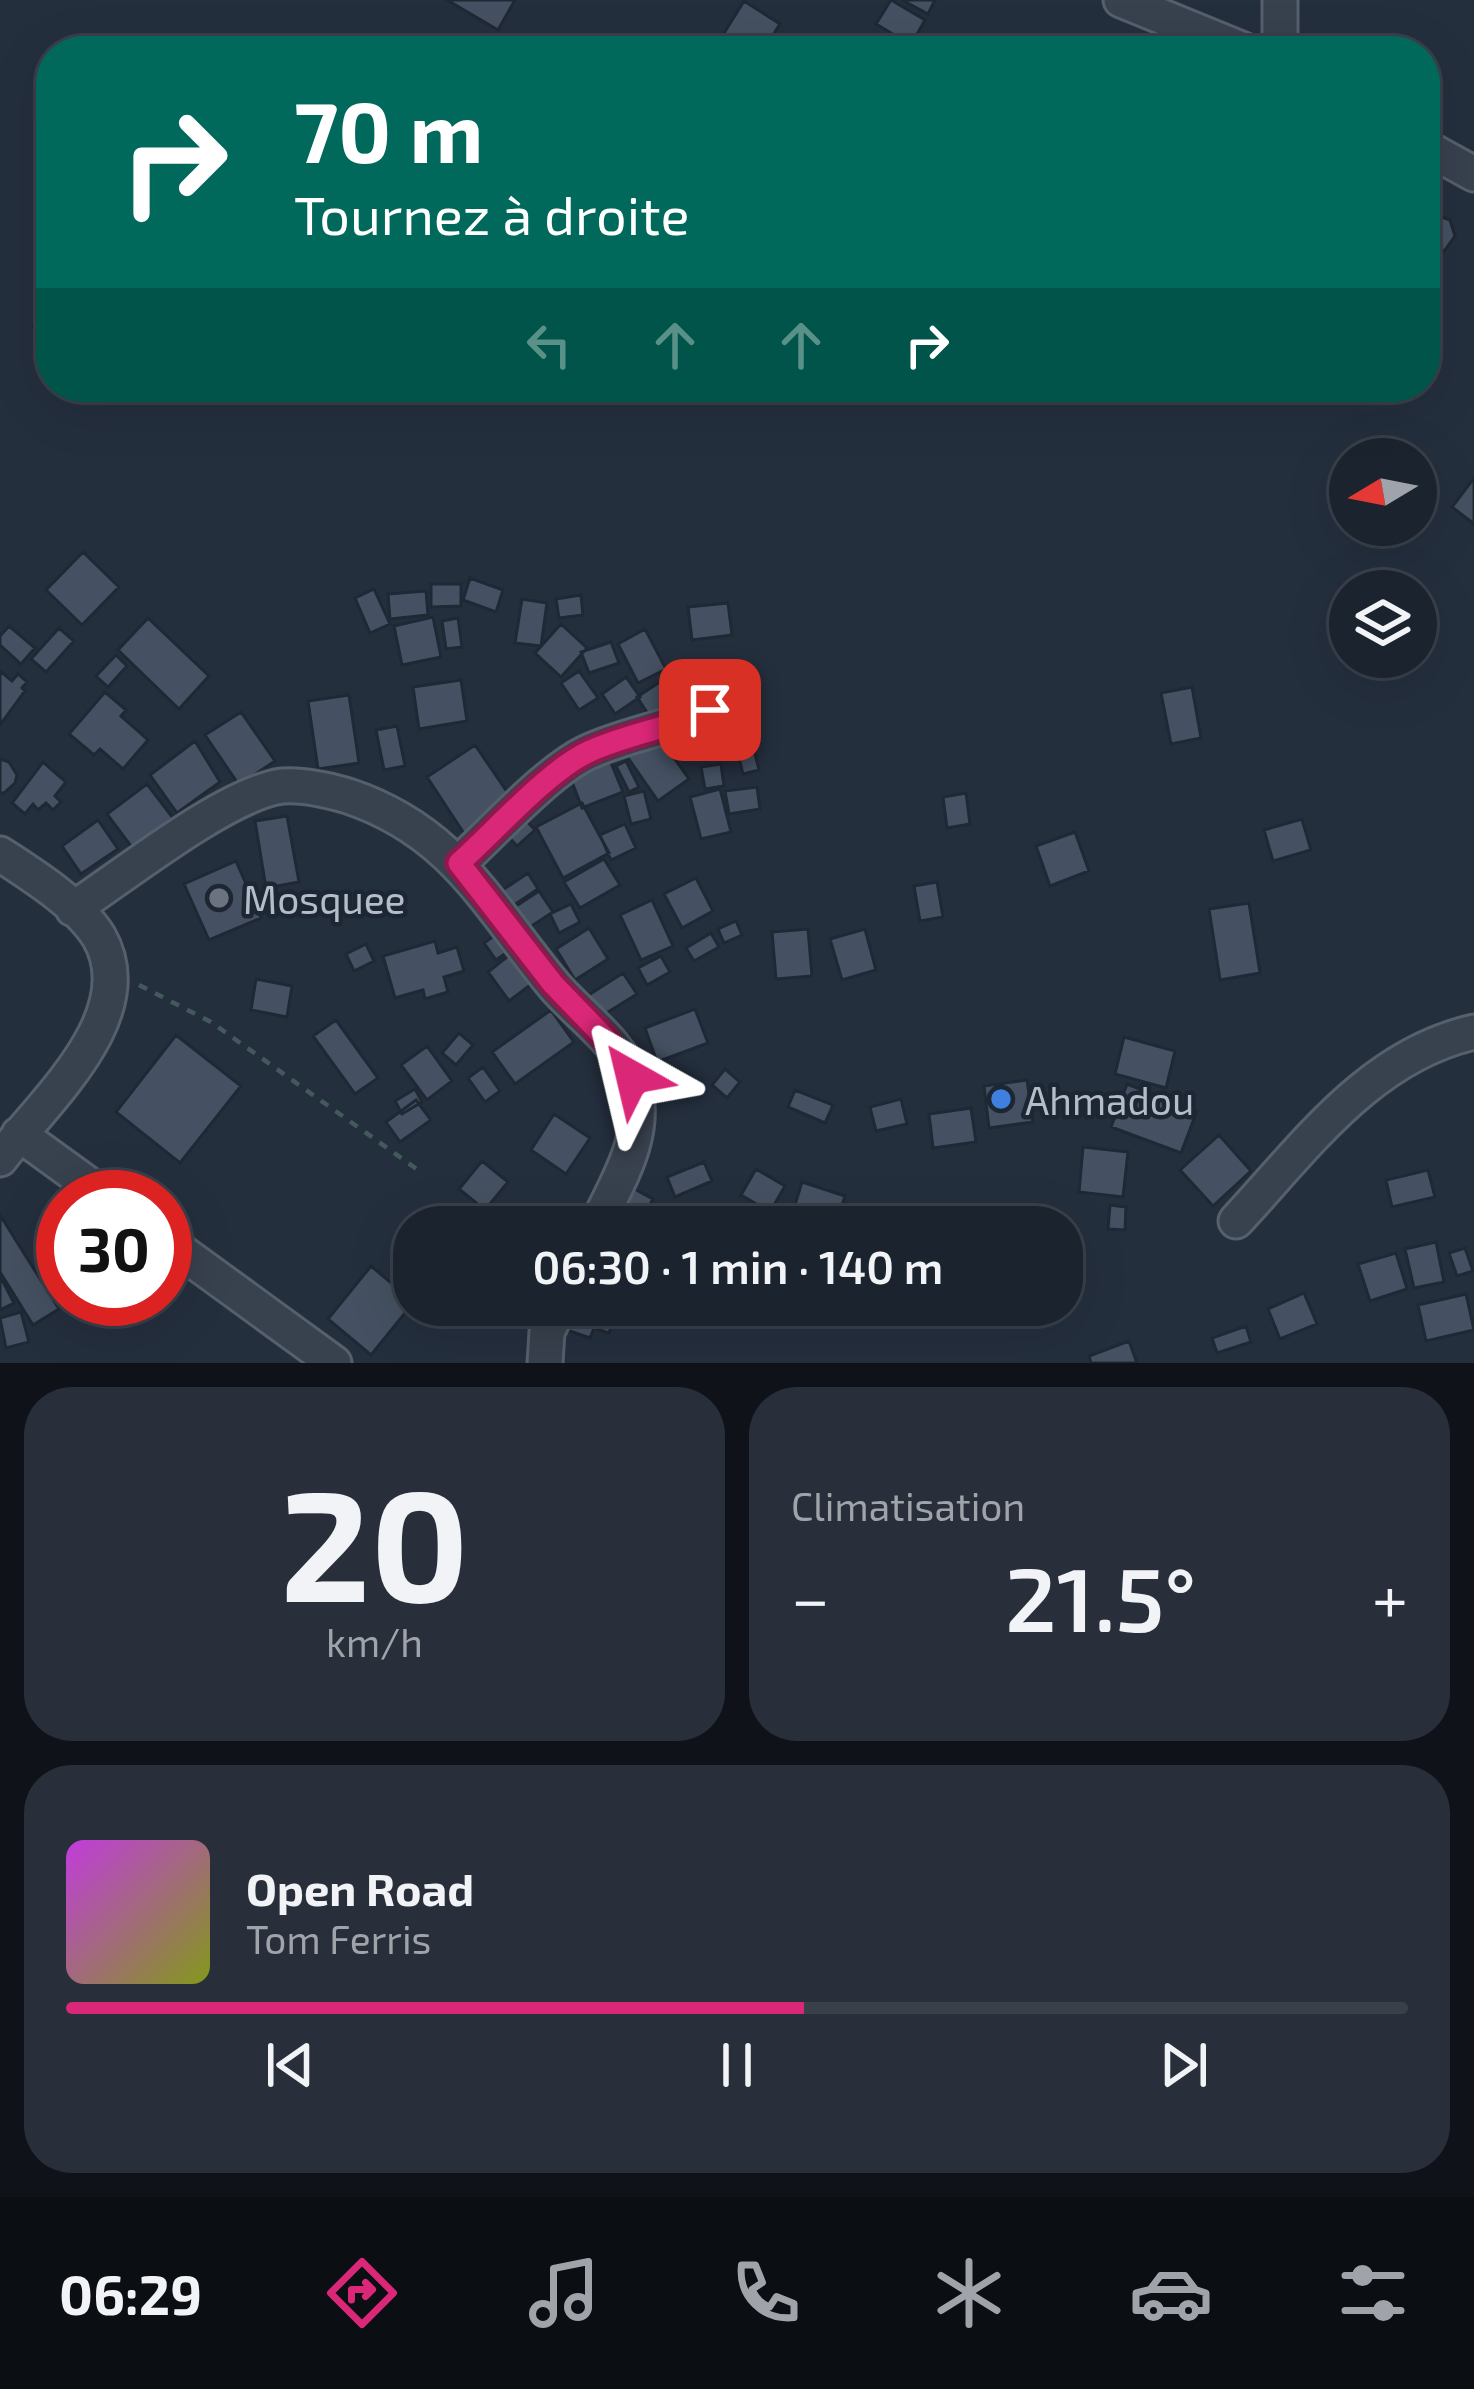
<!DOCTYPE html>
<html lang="fr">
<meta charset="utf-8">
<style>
body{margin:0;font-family:"Exo 2",sans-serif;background:#282f3a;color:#f1f3f6;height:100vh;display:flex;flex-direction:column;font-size:45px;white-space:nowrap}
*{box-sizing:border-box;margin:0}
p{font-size:39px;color:#a0a4aa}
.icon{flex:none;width:66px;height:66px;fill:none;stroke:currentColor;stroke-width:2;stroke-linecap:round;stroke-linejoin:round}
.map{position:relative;height:1363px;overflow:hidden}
.sheet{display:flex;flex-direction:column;gap:24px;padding:24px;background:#0f1319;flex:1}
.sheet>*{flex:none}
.hud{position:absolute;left:36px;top:36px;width:1404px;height:366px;border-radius:48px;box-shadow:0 12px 48px #0002,0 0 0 3px #39404a;background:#00695c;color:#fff;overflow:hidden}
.needle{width:78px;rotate:260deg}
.tools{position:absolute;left:1329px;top:438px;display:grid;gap:24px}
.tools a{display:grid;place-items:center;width:108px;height:108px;border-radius:50%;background:#1b232e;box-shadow:0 12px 48px #0002,0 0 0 3px #39404a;font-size:60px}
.speed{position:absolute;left:36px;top:1170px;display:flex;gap:24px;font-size:60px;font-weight:700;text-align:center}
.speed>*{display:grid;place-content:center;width:156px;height:156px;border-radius:50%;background:#1b232e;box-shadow:0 12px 48px #0002,0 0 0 3px #39404a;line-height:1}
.speed .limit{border:18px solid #d22;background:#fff;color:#111}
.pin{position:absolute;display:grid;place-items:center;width:102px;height:102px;color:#fff;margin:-51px;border-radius:24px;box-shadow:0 6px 18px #0006}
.me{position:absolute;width:132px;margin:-66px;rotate:323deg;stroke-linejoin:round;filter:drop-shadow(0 0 9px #0008)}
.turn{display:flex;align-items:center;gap:42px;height:252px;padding:0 60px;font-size:54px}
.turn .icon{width:156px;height:156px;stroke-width:2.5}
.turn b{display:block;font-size:84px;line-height:102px}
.lanes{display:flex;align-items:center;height:114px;padding:0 60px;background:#0003;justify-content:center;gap:60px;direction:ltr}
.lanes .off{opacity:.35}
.big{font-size:90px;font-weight:600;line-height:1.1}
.sheet .card{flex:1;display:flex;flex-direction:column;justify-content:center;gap:18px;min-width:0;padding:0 42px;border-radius:48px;background:#282f3a}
.sheet .dial{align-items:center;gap:0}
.dial b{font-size:156px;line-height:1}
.song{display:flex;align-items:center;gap:36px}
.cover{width:144px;height:144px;border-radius:18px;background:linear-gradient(135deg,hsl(290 70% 55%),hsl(70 70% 35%))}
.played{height:12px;border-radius:6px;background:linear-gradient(90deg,#db2777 55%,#39404a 55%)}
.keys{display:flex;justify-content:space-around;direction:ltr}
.heat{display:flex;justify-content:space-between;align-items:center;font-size:66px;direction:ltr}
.sheet .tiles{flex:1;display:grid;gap:24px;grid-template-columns:1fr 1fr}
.card:last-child{grid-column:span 2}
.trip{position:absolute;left:393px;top:1206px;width:690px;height:120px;border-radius:48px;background:#1b232e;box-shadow:0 12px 48px #0002,0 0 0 3px #39404a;font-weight:600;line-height:120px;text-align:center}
.dock{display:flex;height:192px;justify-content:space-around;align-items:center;background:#0b0e12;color:#a0a4aa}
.dock .icon{width:84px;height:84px}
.dock .on{color:#db2777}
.dock b{font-size:54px;color:#f1f3f6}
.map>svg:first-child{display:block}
.building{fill:#455162;stroke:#1f2835;stroke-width:3}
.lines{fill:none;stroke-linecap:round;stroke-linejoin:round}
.minor-casing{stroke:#565f6c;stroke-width:39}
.path{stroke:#44595c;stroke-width:4.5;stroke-dasharray:9 9;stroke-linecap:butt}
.minor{stroke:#38414e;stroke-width:33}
.route-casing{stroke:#8e194d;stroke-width:30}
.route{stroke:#db2777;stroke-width:21}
.worship-dot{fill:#6b7280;stroke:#1d2633;stroke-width:4.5}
.shop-dot{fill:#3f7fe0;stroke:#1d2633;stroke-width:4.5}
.labels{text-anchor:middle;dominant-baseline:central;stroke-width:9;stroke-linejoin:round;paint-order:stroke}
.poi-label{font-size:39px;fill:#b4bcc9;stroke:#1d2633;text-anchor:start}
</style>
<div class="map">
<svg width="1474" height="1363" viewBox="0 0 1474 1363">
<rect width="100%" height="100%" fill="#242f3e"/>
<path class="building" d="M447 0H515L498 30Z
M891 0 925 20 911 45 876 24Z
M902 0H935L928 14Z
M744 1 780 24 763 51H740L721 38Z
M1434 214 1450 220 1455 236 1445 250 1437 253 1425 250V217Z
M51 305V341L33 326Z
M42 347 51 349V365L38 361Z
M1474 478V524L1452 507Z
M83 552 119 587 82 625 46 590Z
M470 578 503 590 496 612 463 600Z
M431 584H461V606L431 607Z
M374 589 390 624 370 633 355 598Z
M426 591 428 615 390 619 388 594Z
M581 595 583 615 559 618 556 599Z
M522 599 547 603 541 646 515 643Z
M728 603 732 635 692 640 688 607Z
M433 617 441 657 402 665 394 626Z
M148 618 209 676 179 709 118 650Z
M458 618 462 647 446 649 442 621Z
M561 624 587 648 561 677 535 653Z
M9 626 35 648 21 664 0 645V636Z
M59 628 74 641 46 672 31 659Z
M645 629 666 669 638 683 618 644Z
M611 642 619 663 589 673 581 652Z
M116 655 127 666 108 687 96 676Z
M0 671 12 681 18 674 27 682 22 688 25 691 0 725Z
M579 671 598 698 579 710 561 683Z
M669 676 682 696 650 717 637 697Z
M626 677 640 697 615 714 602 694Z
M461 680 467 721 419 729 413 687Z
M1192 687 1201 738 1171 744 1161 693Z
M105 692 126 710 121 716 148 740 123 769 100 749 94 755 69 734Z
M349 695 359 763 318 769 308 701Z
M241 712 275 761 239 785 205 735Z
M397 726 405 766 384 770 376 730Z
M657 734 689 779 658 801 626 755Z
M195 741 220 782 177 813 150 775Z
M475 745 514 802 465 835 427 777Z
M754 750 759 770 743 774 738 754Z
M609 758 623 792 582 808 569 774Z
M0 759 9 762 17 775 15 783 4 793H0Z
M626 761 639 787 629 792 616 766Z
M43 762 66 782 55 796 61 802 53 810 46 803 38 810 33 804 25 814 12 803Z
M721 764 724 786 705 789 701 767Z
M147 784 173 818 133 849 107 814Z
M757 787 760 809 729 814 725 791Z
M720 789 731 832 701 839 690 797Z
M644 791 651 819 631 824 624 796Z
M966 793 970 824 947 828 943 797Z
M582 803 609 853 563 878 536 827Z
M287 816 299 882 266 888 255 821Z
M522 816 535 830 517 846 504 832Z
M1302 819 1311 850 1273 861 1264 830Z
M98 820 118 849 81 874 62 846Z
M625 824 636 848 611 860 600 835Z
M1075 832 1089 871 1050 886 1036 846Z
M604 859 620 885 580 908 564 882Z
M236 861 261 918 209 940 184 884Z
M528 873 538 889 508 909 498 893Z
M696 878 713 911 682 928 664 894Z
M937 882 943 917 920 921 914 886Z
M539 891 553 912 524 931 510 910Z
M652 900 673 946 641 960 620 915Z
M1249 903 1260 973 1220 980 1209 909Z
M571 904 580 922 559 933 550 914Z
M736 921 742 935 724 943 718 929Z
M589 928 608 959 575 980 556 949Z
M808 929 812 976 776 979 772 932Z
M865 929 876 970 842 980 830 939Z
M502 930 515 947 496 960 484 943Z
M711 933 719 947 694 961 686 948Z
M435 941 438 953 457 947 464 971 444 977 448 992 425 999 423 990 395 998 383 956Z
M366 944 374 961 354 971 346 954Z
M516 950 537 980 509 1001 488 972Z
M661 956 670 972 647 985 638 968Z
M623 973 637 994 600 1017 587 996Z
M256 979 292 986 287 1017 251 1010Z
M695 1009 708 1043 657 1062 645 1028Z
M551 1010 574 1042 515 1084 492 1052Z
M336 1020 378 1078 355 1094 313 1036Z
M459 1033 473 1045 456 1065 442 1053Z
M176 1035 241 1086 180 1163 116 1112Z
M1124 1037 1175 1051 1166 1088 1115 1074Z
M427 1046 452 1081 427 1100 401 1065Z
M483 1067 500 1091 485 1102 468 1078Z
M725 1069 740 1082 727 1098 712 1085Z
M1027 1080 1033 1122 989 1128 984 1086Z
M1127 1084 1197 1111 1181 1153 1111 1127Z
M415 1089 422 1102 402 1114 395 1101Z
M795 1090 833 1105 825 1123 788 1107Z
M901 1099 907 1124 876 1131 870 1107Z
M416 1100 431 1120 400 1142 386 1122Z
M971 1108 976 1142 933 1148 929 1114Z
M554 1114 590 1138 566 1174 531 1150Z
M1219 1135 1251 1171 1213 1206 1180 1170Z
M1083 1147 1128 1152 1123 1197 1079 1192Z
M482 1161 508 1182 485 1210 459 1189Z
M704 1162 712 1181 675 1197 667 1177Z
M756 1169 785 1186 770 1212 741 1195Z
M1428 1170 1435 1197 1392 1207 1386 1180Z
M802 1182 845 1196 835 1227H813L817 1216 794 1208Z
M625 1184 653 1199 642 1219 652 1227H602Z
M1110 1205 1126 1207 1125 1230 1108 1229Z
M0 1215 59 1309 33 1325 0 1272Z
M63 1230V1291L38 1271 61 1242 56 1239Z
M1436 1242 1444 1282 1414 1288 1405 1249Z
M1465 1248 1473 1271 1457 1276 1449 1253Z
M1396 1253 1407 1289 1370 1301 1358 1264Z
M371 1266 414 1302 371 1355 328 1319Z
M0 1276 14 1303 0 1310Z
M1304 1293 1317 1324 1280 1339 1268 1309Z
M1466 1294 1474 1330 1426 1341 1418 1305Z
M73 1299H104L92 1314Z
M569 1305H619L609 1333 594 1328 590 1338 561 1328Z
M21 1312 29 1342 6 1348 0 1318Z
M1246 1326 1251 1342 1217 1353 1212 1338Z
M1129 1341 1137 1363H1091L1089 1356Z"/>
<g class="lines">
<defs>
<path id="minor" d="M1121 0 1246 51
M1280 51V0
M1425 147 1474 174
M0 854C32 875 79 904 99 937 144 1015 43 1102 0 1159
M459 863C493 832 547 772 586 753 626 734 669 729 709 710
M73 909C125 875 218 800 276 787 297 783 327 790 348 796 453 831 487 904 552 983 577 1014 621 1042 633 1081 649 1135 618 1180 596 1227
M19 1134 106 1197
M1236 1221C1306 1146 1369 1056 1474 1032
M165 1240 334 1363
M545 1363 547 1332 560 1305"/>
</defs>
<use href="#minor" class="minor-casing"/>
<path class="path" d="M139 985 211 1022 418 1170"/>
<use href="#minor" class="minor"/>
</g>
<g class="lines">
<defs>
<path id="route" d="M632 1077 605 1038 553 984 459 863C494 832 546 773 586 753 625 734 669 729 710 710"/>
</defs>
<use href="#route" class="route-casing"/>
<use href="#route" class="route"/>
</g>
<circle class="worship-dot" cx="219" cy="898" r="12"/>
<circle class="shop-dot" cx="1001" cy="1099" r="12"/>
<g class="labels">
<g class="poi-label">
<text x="243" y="898">Mosquee</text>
<text x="1025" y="1099">Ahmadou</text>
</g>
</g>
</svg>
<div class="tools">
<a><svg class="needle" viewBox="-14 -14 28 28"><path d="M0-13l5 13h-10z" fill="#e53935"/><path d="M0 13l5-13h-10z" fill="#a0a4aa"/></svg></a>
<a><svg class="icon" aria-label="layers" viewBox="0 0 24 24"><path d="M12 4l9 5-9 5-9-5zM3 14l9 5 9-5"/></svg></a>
</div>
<div class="speed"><div class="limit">30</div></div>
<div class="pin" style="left:710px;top:710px;background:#d93025"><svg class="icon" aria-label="arrive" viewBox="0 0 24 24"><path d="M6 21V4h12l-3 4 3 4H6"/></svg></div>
<svg class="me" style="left:632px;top:1077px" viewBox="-20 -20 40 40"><path d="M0-17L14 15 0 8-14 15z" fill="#db2777" stroke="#fff" stroke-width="4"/></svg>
<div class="trip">06:30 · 1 min · 140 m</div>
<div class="hud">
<div class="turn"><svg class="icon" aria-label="right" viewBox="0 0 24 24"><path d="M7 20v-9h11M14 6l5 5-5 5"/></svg><div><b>70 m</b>Tournez à droite</div></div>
<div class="lanes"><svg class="icon off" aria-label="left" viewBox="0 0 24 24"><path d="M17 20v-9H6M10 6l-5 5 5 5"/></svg><svg class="icon off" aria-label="ahead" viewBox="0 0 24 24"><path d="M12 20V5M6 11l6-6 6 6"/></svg><svg class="icon off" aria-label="ahead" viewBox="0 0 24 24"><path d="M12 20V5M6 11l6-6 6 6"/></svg><svg class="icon" aria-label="right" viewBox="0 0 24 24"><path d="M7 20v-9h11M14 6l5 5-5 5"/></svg></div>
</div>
</div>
<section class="sheet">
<div class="tiles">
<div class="card dial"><b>20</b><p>km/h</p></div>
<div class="card"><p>Climatisation</p>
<div class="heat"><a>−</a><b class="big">21.5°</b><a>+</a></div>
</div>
<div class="card">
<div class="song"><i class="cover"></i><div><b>Open Road</b><p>Tom Ferris</p></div></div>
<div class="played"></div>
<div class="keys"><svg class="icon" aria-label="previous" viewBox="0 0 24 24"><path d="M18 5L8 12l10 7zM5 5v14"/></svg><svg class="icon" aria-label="pause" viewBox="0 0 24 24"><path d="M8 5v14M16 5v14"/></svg><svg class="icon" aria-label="next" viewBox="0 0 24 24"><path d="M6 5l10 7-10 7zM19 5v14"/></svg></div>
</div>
</div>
</section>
<nav class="dock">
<b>06:29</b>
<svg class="icon on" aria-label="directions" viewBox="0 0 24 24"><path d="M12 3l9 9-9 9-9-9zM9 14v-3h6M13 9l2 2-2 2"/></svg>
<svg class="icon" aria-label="music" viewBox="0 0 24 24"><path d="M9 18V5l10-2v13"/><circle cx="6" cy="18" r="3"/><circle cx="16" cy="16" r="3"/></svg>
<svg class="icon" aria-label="phone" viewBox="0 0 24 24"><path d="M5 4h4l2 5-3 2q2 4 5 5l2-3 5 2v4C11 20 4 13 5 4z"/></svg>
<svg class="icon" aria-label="climate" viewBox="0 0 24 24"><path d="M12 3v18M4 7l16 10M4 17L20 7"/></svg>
<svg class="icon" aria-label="car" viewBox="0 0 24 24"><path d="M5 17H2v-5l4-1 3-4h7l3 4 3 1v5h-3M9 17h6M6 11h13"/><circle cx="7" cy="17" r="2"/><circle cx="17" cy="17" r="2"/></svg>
<svg class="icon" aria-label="filters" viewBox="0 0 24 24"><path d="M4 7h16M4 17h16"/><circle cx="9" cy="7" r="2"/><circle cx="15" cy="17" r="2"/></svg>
</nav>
